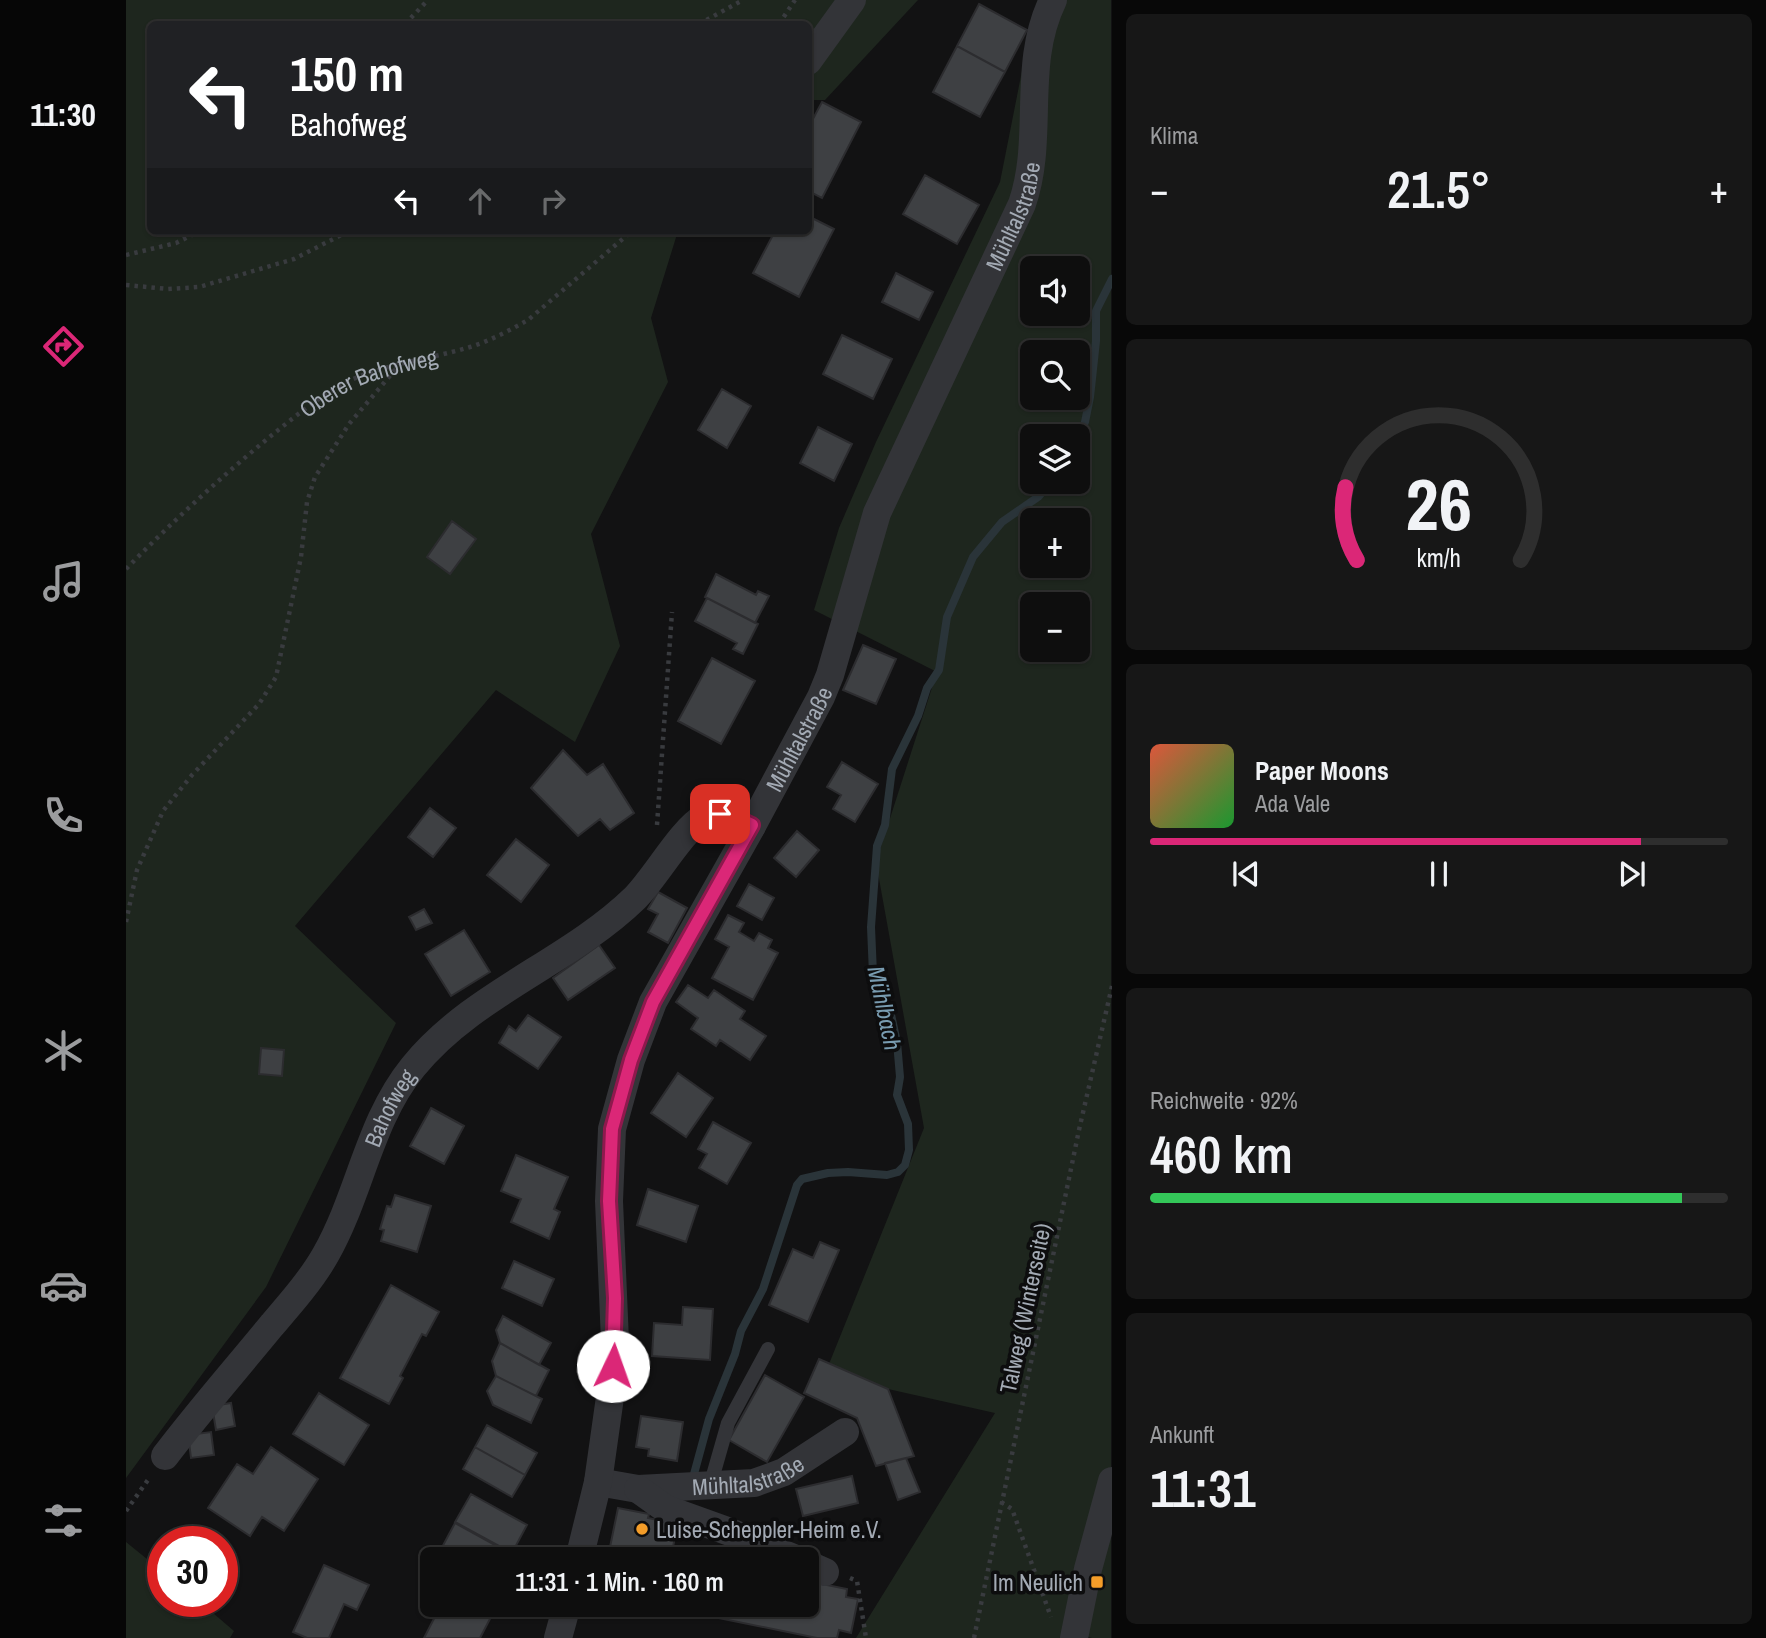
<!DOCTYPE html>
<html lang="de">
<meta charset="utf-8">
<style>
body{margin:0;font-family:"Archivo Narrow",sans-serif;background:#171717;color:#f1f3f6;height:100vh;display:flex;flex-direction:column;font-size:26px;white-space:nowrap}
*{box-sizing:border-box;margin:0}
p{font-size:23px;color:#9b9c9e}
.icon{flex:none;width:38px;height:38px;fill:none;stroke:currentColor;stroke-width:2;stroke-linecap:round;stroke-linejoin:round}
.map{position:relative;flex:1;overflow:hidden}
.side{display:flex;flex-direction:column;gap:14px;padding:14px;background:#080808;width:654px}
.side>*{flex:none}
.banner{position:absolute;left:21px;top:21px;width:665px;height:214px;border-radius:10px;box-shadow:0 2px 5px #0004,0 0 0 2px #2e2e2e;background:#202124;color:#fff;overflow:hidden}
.controls{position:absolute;left:894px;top:256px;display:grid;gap:14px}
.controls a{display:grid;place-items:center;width:70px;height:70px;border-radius:10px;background:#0e0e0e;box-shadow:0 2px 5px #0004,0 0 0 2px #2e2e2e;font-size:35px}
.speed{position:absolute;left:21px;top:1526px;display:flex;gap:14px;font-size:35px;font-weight:700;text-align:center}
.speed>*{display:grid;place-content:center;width:91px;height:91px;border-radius:50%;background:#0e0e0e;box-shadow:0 2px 5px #0004,0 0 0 2px #2e2e2e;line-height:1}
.speed .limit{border:10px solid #d22;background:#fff;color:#111}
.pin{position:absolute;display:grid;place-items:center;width:60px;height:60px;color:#fff;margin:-30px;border-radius:14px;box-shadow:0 4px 10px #0006}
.me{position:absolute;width:77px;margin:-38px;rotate:3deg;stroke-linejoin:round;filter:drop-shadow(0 0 5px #0008)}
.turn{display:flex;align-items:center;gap:24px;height:147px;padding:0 28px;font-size:32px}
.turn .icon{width:91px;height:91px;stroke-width:2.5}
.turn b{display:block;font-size:49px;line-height:60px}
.lanes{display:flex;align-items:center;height:66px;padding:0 28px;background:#0003;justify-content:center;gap:35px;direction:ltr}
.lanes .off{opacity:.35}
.big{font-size:52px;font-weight:600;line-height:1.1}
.side .widget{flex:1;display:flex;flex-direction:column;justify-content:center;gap:10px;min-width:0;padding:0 24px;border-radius:10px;background:#171717}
.side .dial{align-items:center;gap:0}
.dial svg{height:182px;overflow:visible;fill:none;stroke:#2e2e2e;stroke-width:7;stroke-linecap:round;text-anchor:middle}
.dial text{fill:#f1f3f6;stroke:none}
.song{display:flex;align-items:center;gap:21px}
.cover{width:84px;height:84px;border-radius:10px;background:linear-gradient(135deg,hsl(10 70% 55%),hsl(130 70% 35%))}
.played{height:7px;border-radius:4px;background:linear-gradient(90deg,#db2777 85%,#2e2e2e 85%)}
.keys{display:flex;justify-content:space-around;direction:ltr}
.heat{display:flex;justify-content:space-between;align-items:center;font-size:38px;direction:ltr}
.charge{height:10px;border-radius:5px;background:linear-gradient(90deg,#34c759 92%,#2e2e2e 0)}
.trip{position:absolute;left:294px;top:1547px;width:399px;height:70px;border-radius:10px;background:#0e0e0e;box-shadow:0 2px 5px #0004,0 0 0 2px #2e2e2e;font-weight:600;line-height:70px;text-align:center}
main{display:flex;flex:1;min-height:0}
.tabs{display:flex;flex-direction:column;width:126px;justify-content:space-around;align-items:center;background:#060606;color:#9b9c9e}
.tabs .icon{width:49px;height:49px}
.tabs .current{color:#db2777}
.tabs b{font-size:32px;color:#f1f3f6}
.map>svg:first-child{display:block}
.green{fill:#1e261e;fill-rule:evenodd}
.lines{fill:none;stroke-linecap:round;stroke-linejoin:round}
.stream{stroke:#2a3439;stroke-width:8}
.building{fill:#3e4043;stroke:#2c2c2f;stroke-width:2}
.path{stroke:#393b3f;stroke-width:4.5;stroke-dasharray:3.5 5;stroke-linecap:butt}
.service{stroke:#333438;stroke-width:14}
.minor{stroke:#333438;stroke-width:28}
.route-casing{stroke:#8e194d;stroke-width:18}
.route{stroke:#db2777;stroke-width:12}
.poi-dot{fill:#f49d29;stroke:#0d0d0e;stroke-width:2.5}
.labels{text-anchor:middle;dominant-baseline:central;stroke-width:7;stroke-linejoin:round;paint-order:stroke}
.street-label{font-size:23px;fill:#a3aab4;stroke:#0d0d0e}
.poi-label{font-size:23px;fill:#a3aab4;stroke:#0d0d0e;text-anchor:start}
.water-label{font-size:24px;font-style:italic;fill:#799cb1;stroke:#0d0d0e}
</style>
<main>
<nav class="tabs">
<b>11:30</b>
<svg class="icon current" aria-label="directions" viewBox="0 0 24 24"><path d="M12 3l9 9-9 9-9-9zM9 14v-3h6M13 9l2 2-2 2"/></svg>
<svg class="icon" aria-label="music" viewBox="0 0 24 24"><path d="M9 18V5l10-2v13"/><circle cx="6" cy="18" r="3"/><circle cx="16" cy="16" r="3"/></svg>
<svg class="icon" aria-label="phone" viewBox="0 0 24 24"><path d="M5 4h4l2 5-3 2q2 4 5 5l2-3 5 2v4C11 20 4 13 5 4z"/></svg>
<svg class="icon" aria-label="climate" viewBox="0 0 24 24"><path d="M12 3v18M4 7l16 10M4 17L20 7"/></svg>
<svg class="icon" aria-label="car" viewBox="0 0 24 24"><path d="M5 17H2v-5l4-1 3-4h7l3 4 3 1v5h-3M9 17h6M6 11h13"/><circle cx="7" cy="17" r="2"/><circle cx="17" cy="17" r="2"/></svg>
<svg class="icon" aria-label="filters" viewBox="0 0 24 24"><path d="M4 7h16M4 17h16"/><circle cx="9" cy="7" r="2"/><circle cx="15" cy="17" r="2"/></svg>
</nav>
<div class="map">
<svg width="986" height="1638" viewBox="0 0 986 1638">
<rect width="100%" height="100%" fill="#121213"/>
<path class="green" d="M0 0H792L699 100H683L682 24H24V231H552L525 318 542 382 465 534 494 646 449 742 370 690 169 926 270 1023 140 1287 0 1478Z
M913 0H985V1638H966L955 1635 948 1638H730L869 1413 762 1389 703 1364 798 1128 750 862 811 672 688 610 713 528 750 442 874 182 906 20ZM906 268H952V313H906ZM906 352H952V397H906ZM906 436H952V481H906ZM906 520H952V565H906ZM906 604H952V649H906Z
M0 1542 37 1572V1601H73L108 1631 104 1638H0Z"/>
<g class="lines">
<path class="stream" d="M952 438 959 422 964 397 970 341V311L986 279
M568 1474 583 1419 609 1354 615 1331 637 1289 671 1185 676 1179 702 1173 722 1172 761 1175 772 1172 779 1165 783 1150 782 1124 771 1095 774 1077 771 1042 764 1010 752 996 747 974 745 927 751 846 759 825 766 769 792 716 801 688 813 670 821 617 847 557 876 522 912 497 926 481"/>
</g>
<path class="building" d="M853 4 901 30 879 72 831 46Z
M831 46 879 72 854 117 807 92Z
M696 102 735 122 696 198 682 191V128Z
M799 175 853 205 831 244 777 214Z
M682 216 708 229 673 297 627 273 649 231H682Z
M770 273 807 292 793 320 756 302Z
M716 335 766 359 747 399 697 374Z
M596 389 625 406 601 448 572 430Z
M692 427 726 444 708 481 674 463Z
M326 521 350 539 324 574 301 557Z
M590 574 630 595 632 591 643 596 629 623 579 597Z
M581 598 632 624 617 654 607 649 611 643 569 621Z
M737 645 770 659 750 704 717 690Z
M586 658 629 681 595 744 552 721Z
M437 750 461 775 477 764 508 813 484 830 474 819 452 836 405 788Z
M716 762 752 784 729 822 707 809 715 795 701 787Z
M304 808 330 828 307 857 282 837Z
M671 831 693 850 670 877 648 858Z
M390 839 423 865 395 902 361 875Z
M623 884 648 898 636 920 611 906Z
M532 892 561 908 542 943 522 932 532 914 522 909Z
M298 909 306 923 290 930 283 917Z
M602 915 618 923 613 932 628 941 633 933 646 940 642 948 652 953 627 1000 586 978 603 947 589 939Z
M338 930 364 972 325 996 299 954Z
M473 945 489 968 442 1000 427 978Z
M562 985 582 998 588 990 619 1011 614 1019 640 1036 624 1060 594 1040 590 1046 565 1029 572 1018 550 1002Z
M402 1015 435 1037 412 1069 373 1043 383 1026 390 1031Z
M135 1048 158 1050 156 1076 133 1074Z
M552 1073 587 1098 560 1137 525 1113Z
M305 1108 338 1126 318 1164 284 1146Z
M587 1122 625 1143 601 1184 573 1168 581 1154 572 1149Z
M390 1155 442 1177 428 1209 434 1212 423 1239 385 1222 395 1199 375 1191Z
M522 1189 572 1206 560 1242 511 1225Z
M269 1195 305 1206 291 1252 255 1241 258 1230 254 1229 261 1206 265 1207Z
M694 1242 713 1250 682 1322 643 1305 667 1249 687 1258Z
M388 1261 428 1279 416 1306 376 1288Z
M265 1285 313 1312 300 1336 296 1334 274 1376 277 1378 263 1404 214 1378Z
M557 1307 587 1309 584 1360 526 1356 528 1323 556 1325Z
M377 1316 425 1343 413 1365 374 1343 370 1330Z
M374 1343 423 1370 410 1396 370 1376 366 1361Z
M693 1359 762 1389 788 1456 750 1466 731 1418 678 1393Z
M639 1375 678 1397 641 1462 603 1440Z
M370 1376 416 1399 405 1423 367 1405 361 1391Z
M193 1393 243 1425 218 1465 167 1434Z
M105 1403 109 1426 90 1430 86 1406Z
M515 1416 557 1422 551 1461 522 1456 523 1449 510 1447Z
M361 1425 411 1453 399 1475 349 1447Z
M85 1432 88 1455 65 1458 62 1435Z
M145 1447 192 1479 158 1531 136 1517 124 1536 82 1508 111 1464 127 1474Z
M349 1447 399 1475 386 1497 337 1469Z
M780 1458 794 1492 772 1500 759 1463Z
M726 1476 732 1503 677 1516 670 1489Z
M345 1494 401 1525 386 1553 329 1522Z
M492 1508 523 1514 522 1518 546 1523 543 1535 549 1536 545 1559H476L478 1551 483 1552Z
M329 1523 385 1554 382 1559H329L314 1551Z
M198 1565 243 1585 231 1610 218 1604 203 1638H181L167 1632Z
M681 1581 721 1589 720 1597 732 1599 725 1633 713 1630 711 1638H691L558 1611 560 1605H681Z
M315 1605H341L365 1617 354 1638H298Z
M507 1605H560L558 1615Z"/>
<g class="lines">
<g class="path">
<path d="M279 24 302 0"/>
<path d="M573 24 617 0"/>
<path d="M653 24 669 0"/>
<path d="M0 255 50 243 74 231"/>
<path d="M0 285 42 289 73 287 168 259 223 231"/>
<path id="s1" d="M0 569C46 522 95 477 146 435 171 415 196 394 225 380 263 363 305 359 344 347 364 341 384 330 402 320L506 231"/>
<path d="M531 825 546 612"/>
<path d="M0 922 11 870 37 811 66 775 133 704 150 677 175 557 181 502 189 477 223 424 274 364"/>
<path d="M875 1502 886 1509 925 1617"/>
<path d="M0 1511 24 1477"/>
<path d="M724 1578 731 1581 740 1638"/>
<path d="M848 1638 953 1130 986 986"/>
</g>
<path class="service" d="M584 1486 602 1423 642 1349"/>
<g class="minor">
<path d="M682 61 726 0"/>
<path id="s2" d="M39 1456C73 1411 110 1369 146 1325 165 1303 186 1279 200 1254 234 1194 243 1121 287 1067 346 994 442 963 509 898 529 878 556 830 577 818 594 808 611 818 626 826"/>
<path id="s3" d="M472 1482 512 1489 628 1483 658 1472 719 1432"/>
<path d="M512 1489 540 1509 604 1532 670 1559"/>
<path id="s4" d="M453 1559 472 1482 485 1390 489 1341 483 1201 486 1129 505 1060 527 1002 626 826 695 697 704 675 751 513 896 204C919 138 895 65 927 0"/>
<path d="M681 1564 699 1572"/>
<path d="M432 1638 441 1605"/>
<path d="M948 1638 962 1569 986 1481"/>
</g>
</g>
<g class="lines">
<defs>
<path id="route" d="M487 1366 489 1298 483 1201 486 1129 505 1060 527 1002 626 825 603 814H594"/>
</defs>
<use href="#route" class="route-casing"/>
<use href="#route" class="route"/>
</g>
<g class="poi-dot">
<circle cx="516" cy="1529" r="7"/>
<rect x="964" y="1575" width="14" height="14" rx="3.5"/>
</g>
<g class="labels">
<g class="street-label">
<text stroke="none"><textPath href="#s4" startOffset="1435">Mühltalstraße</textPath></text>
<text stroke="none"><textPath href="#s1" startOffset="310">Oberer Bahofweg</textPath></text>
<text stroke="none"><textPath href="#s4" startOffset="868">Mühltalstraße</textPath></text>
<text stroke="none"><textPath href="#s2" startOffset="418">Bahofweg</textPath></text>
<text transform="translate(899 1308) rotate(-78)">Talweg (Winterseite)</text>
<text stroke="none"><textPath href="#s3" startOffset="152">Mühltalstraße</textPath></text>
</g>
<g class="poi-label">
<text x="530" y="1529">Luise-Scheppler-Heim e.V.</text>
<text x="957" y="1582" text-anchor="end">Im Neulich</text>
</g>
<g class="water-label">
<text transform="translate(759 1008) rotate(78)">Mühlbach</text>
</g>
</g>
</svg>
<div class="controls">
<a><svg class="icon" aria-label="sound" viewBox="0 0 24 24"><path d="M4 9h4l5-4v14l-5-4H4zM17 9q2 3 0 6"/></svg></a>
<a><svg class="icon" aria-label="search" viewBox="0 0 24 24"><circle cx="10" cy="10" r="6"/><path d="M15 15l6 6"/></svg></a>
<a><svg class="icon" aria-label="layers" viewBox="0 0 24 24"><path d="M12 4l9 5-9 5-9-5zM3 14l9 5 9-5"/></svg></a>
<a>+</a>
<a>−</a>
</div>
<div class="speed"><div class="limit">30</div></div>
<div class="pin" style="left:594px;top:814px;background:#d93025"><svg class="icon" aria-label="arrive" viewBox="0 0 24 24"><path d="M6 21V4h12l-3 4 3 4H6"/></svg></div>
<svg class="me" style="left:487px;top:1366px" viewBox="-20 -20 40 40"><circle r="19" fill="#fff"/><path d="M0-13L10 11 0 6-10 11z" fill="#db2777"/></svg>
<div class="trip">11:31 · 1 Min. · 160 m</div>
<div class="banner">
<div class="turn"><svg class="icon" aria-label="left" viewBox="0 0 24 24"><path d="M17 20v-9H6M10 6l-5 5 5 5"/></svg><div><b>150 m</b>Bahofweg</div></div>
<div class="lanes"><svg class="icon" aria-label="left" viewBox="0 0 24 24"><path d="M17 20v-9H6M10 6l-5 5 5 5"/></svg><svg class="icon off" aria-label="ahead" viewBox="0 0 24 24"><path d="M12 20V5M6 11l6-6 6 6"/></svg><svg class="icon off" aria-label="right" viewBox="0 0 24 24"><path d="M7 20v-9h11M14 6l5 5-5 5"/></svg></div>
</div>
</div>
<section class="side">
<div class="widget"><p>Klima</p>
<div class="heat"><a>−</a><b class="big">21.5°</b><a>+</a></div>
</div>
<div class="widget dial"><svg viewBox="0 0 100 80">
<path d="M14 69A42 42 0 1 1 86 69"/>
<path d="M14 69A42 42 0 0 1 9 37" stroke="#db2777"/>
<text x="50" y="56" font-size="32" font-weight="700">26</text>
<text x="50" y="72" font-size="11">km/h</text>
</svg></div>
<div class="widget">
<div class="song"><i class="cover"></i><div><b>Paper Moons</b><p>Ada Vale</p></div></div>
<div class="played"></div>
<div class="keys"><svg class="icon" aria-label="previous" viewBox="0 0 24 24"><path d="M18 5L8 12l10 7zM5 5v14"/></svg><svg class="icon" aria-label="pause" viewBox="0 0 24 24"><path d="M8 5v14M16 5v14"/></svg><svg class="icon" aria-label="next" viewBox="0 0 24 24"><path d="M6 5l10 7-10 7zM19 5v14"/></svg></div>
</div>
<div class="widget"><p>Reichweite · 92%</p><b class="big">460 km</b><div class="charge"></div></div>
<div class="widget"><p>Ankunft</p><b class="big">11:31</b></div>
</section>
</main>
